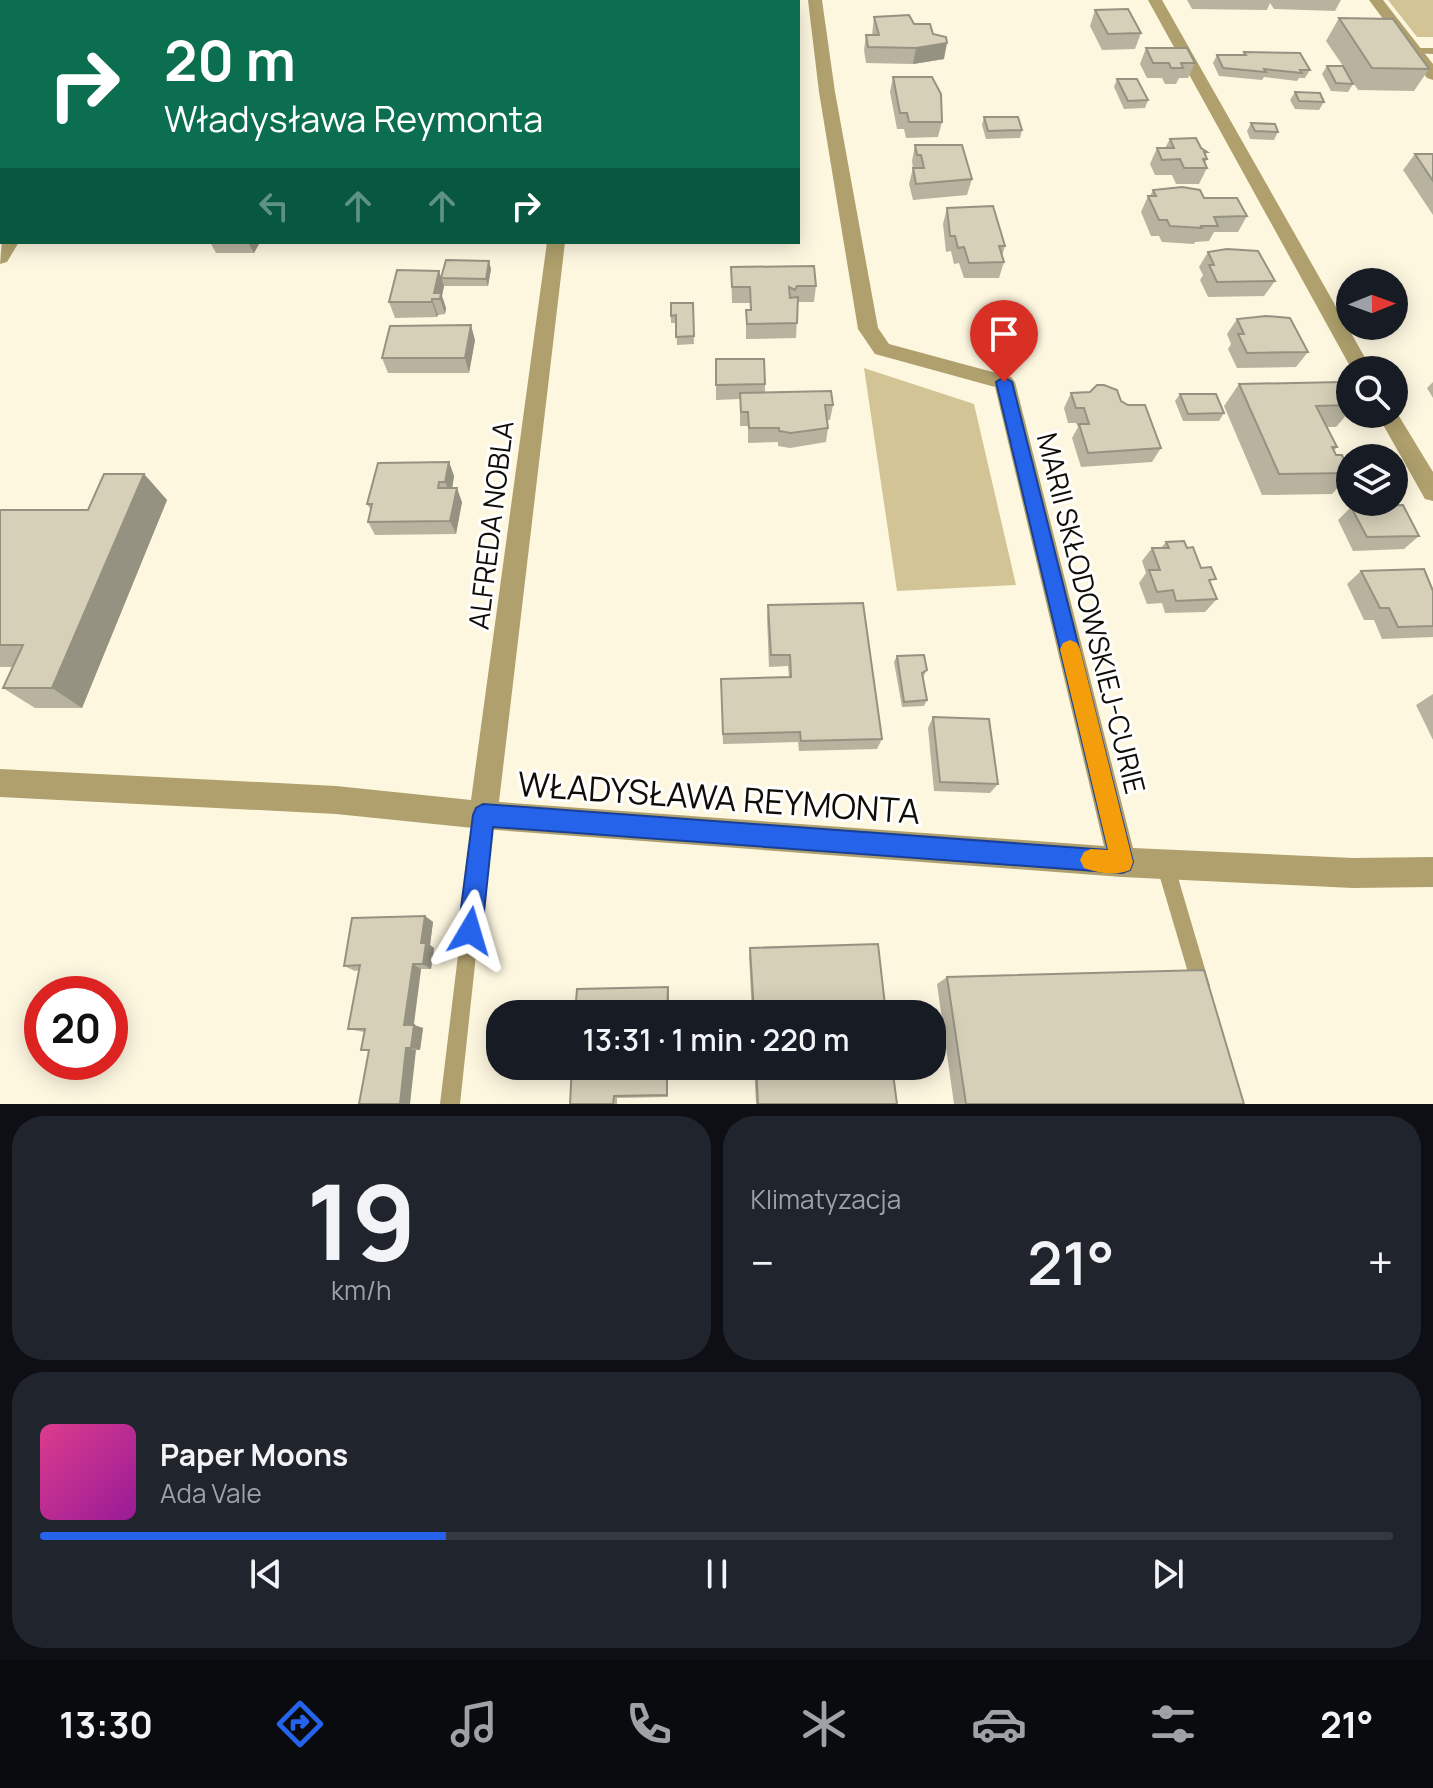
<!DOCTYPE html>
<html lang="pl">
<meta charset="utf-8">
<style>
body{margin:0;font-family:Manrope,sans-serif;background:#20242c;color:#f1f3f6;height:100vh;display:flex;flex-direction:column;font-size:30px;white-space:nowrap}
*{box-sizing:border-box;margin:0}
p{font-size:26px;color:#9ea1a6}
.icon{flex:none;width:44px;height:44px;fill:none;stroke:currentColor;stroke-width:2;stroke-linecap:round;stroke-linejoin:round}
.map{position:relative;height:1104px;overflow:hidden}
.drawer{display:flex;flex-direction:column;gap:12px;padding:12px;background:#0d0f14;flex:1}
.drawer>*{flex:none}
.top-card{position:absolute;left:0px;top:0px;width:800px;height:244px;box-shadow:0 4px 20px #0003;background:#0b6e4f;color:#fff;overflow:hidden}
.needle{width:52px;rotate:89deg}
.tools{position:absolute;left:1336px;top:268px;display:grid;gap:16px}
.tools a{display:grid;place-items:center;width:72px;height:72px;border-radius:50%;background:#171b24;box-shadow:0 4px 20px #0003;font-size:40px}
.speed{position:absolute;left:24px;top:976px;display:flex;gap:16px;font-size:40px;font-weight:700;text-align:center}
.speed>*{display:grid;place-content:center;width:104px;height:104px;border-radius:50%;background:#171b24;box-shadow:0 4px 20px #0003;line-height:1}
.speed .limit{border:12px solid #d22;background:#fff;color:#111}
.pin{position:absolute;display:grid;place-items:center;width:68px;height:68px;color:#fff;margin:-82px -34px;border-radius:50% 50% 50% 0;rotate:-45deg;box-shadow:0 0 8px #0007}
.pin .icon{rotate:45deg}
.me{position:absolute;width:88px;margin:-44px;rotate:7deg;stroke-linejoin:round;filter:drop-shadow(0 0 6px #0008)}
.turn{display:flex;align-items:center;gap:28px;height:168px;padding:0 32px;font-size:36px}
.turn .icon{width:104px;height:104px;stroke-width:2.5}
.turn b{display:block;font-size:56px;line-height:68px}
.lanes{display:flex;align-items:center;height:76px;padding:0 32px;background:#0003;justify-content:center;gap:40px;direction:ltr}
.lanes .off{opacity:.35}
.big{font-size:60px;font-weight:600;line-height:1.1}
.drawer .tile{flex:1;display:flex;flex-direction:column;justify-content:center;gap:12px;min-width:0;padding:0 28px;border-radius:32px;background:#20242c}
.drawer .dial{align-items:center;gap:0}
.dial b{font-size:104px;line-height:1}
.song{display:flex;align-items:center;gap:24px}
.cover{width:96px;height:96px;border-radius:12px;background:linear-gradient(135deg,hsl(330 70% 55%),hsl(300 70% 35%))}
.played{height:8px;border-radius:4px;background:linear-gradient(90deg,#2563eb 30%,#363941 30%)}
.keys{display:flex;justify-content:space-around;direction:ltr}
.heat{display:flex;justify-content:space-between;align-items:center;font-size:44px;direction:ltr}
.drawer .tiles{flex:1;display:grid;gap:12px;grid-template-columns:1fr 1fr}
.tile:last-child{grid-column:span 2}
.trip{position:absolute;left:486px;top:1000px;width:460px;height:80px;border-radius:32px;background:#171b24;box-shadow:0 4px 20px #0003;font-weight:600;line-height:80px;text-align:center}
.menu{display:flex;height:128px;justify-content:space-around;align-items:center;background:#090b0e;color:#9ea1a6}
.menu .icon{width:56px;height:56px}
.menu .selected{color:#2563eb}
.menu b{font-size:36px;color:#f1f3f6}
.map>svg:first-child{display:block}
.green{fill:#d2c494}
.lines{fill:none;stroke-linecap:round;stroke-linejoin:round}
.lane{fill:#afa06d;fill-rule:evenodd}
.street{fill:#afa06d;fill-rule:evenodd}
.wall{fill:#b8b39f}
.shaded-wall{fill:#969282}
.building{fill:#d6d0b9;stroke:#969282;stroke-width:2}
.route{fill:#2563eb;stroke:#184099;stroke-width:2}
.slow{fill:#f59e0b}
.labels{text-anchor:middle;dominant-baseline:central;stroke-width:6;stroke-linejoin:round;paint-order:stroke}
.street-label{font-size:28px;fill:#100d06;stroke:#fff}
.near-street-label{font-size:34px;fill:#100d06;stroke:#fff}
</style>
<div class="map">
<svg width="1433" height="1104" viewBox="0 0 1433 1104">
<rect width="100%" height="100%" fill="#fef7e0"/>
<path class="green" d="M1388 0H1433V37H1417Z
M864 368 974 404 1016 585 897 591Z"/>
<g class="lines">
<path class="lane" d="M1415 48H1433V54L1412 53 1411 51Z
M483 807 489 809 491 815 460 1104H440L475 815 477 809Z
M1165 855 1171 858 1174 864 1210 986 1207 992 1201 995 1195 992 1192 986 1156 864 1159 858Z"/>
<path class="street" d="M579 0H593V2H579Z
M808 0H822L835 92 878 328 889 344 1011 377 1015 382 1133 848 1353 858 1433 857V887L1353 888 1122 877 483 829 336 814 0 797V769L336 786 471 800 547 242H565L499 802 1104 846 995 387 875 354 858 329 819 92Z
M1148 0H1162L1372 370H1352Z
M1369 0H1383L1433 64V80L1427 78Z
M2 240 19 242 7 262 0 264Z
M1394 408 1433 472V501L1425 499 1377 414H1394Z"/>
</g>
<path class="wall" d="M718 0H781V2H718Z
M1187 0H1341L1335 11 1274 9 1270 3 1267 10 1192 9Z
M1095 10 1141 33 1135 49 1102 50 1090 26Z
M874 17 914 24 933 34 944 59 913 64 866 63 864 50 866 35H872Z
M1339 18 1429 69 1414 91 1358 90 1345 70 1353 84 1348 92 1331 91 1322 74 1327 66H1343L1326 41Z
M1146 48 1195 63 1188 78H1179L1176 84H1165L1162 78H1147L1140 64Z
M1244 52 1310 70 1305 78H1299L1297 81 1264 77 1262 80 1219 76 1213 63 1217 55H1242Z
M893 77 942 122 938 137 906 138 904 129H897L890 92Z
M1117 79 1148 100 1145 108 1124 109 1114 87Z
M0 83H2V130H0Z
M1295 92 1324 102 1319 110 1295 109 1290 100Z
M984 117 1022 130 1020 138 986 139 982 125Z
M1251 123 1278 132 1274 140 1250 139 1247 131Z
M1170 139 1201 148 1207 152 1205 156 1207 159 1205 163 1207 168 1199 184H1176L1172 175H1155L1150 164 1157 148H1165Z
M915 145 972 179 967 195 913 200 909 184 913 168 912 161Z
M1415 154H1433V215L1403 170Z
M1153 190 1204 198 1247 216 1238 232H1214L1209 241 1195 242 1194 244 1162 242 1159 236H1151L1141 212 1148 196H1150Z
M947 208 1005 246 1002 256 1004 262 999 278H964L959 263 954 264 951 251 946 252 943 224Z
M210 242H260L254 253H216Z
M1208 252 1275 281 1264 296 1208 297 1200 280 1203 275 1199 267Z
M731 267 816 286 814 302H798L796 338 746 339V310H750V303H732Z
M491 269 488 286H444L442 296 446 308 445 314 438 315 437 317 395 318 389 302 439 271 441 278Z
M671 303H693L694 344 677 345 676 323H671Z
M1237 319 1308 352 1296 367 1237 368 1228 349 1231 344 1227 334Z
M475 340 469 373H388L382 358Z
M716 359 765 384V392L833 405 830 420H827L828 428 826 442 790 448 778 446V442L748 443V426H740V399L716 400Z
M1433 382V398L1427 388Z
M1239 384 1350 396V411L1336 427H1327L1337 447 1334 451 1350 471V474L1332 494 1262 495 1224 406Z
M1071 393 1121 401 1161 448 1152 462 1081 467 1072 438 1078 427 1076 423H1068L1064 408Z
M1180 394 1224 413 1219 421H1183L1175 401Z
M449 462 454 476 452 488 462 502 456 534 375 535 368 522 371 510 367 504Z
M144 474 167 500 82 708H35L3 688 13 667H0V510H88Z
M1351 507 1419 536 1404 549 1353 551 1338 520Z
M1166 542 1187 548 1201 568 1211 584 1217 599 1205 612 1165 613 1162 603 1147 604 1139 583 1146 573 1142 561 1152 548H1161Z
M1361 571 1433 591V637L1382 639 1374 620H1364L1347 584Z
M768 605 882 739 877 749 799 751 798 742 723 744 721 690 789 677 788 666 769 667 767 618Z
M897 656 927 670 923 677 927 700 924 706 902 707 894 662Z
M1433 694V740L1416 705Z
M933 717 998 784 990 793 934 791 928 728Z
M425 916 433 922 430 945 434 948 431 969H421L414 1025 423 1028 420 1050 368 1051 361 1050 364 1032 348 1029 359 970 355 971 344 966Z
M750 948 886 1014H752L749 956Z
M947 977 1244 1104H954L937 984Z
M572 1066H668V1097L617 1098V1104H570Z
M754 1066H892L897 1104H756Z"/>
<path class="shaded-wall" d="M947 43 944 59 913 64 916 48Z
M0 138 2 141V167L0 165Z
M248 242H260L254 253Z
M489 261 491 269 488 286 486 279Z
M439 271 444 286 442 296 446 308 445 314 440 299 434 293Z
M432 299 438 315 437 317 432 302Z
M471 325 475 340 469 373 465 358Z
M449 462 454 476 451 496 445 482Z
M144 474 167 500 82 708 52 688Z
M457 488 462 502 456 534 450 521Z
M425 916 433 922 430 945 434 948 431 969 423 964 421 943Z
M413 964 421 969 413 1029 404 1025Z
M668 987 669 992V1014H667Z
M414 1025 423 1028 420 1050 411 1048Z
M406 1048 416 1050 410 1104H400Z
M667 1066H668V1097L667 1095Z"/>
<path class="building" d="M232 0H273L271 2H231Z
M469 0H507L506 2H469Z
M719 0H764V2H719Z
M1128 9 1141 33 1108 34 1095 10Z
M909 15 914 24H930L933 34 946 37 947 43 916 48 868 47 866 35H879L874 17Z
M1339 18 1393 19 1429 69 1372 68Z
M1146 48H1187L1195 63H1181L1183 68H1171L1169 63H1153Z
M1244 52 1300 53 1310 70H1300L1302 73 1264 69 1266 72 1223 68 1217 55H1246Z
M1327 66H1343L1353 84 1336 83Z
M893 77H932L941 94 942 122H909L907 113H900Z
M1117 79H1137L1148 100 1128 101Z
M0 83H2V114H0Z
M1295 92 1320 93 1324 102 1299 101Z
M984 117H1018L1022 130 988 131Z
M1251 123 1275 124 1278 132 1255 131Z
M1196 138 1201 148 1207 152H1204L1207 159H1203L1207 168H1184L1180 159 1162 160 1157 148H1174L1170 139Z
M915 145H962L972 179 916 184 913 168H924L921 155H917Z
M1415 154H1433V181Z
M1182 187 1200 190 1204 198H1237L1247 216 1214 217 1218 226H1201L1202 228 1170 226 1167 220H1159L1148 196H1156L1153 190Z
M993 206 1005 246H999L1004 262 969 263 964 247 958 248 955 236H950L947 208Z
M1227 249 1258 251 1275 281 1217 282 1209 265H1214L1208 252Z
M446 260 489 261 486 279 441 278Z
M814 266 816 286H797L795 290 789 287 790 298 798 297 797 323 747 324 746 310H751L750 287H732L731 267Z
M397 270 439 271 434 293H441L440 299H432V302H389Z
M671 303H693L694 336 676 337V315L671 316Z
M1266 316 1290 318 1308 352 1247 353 1238 334H1244L1237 319Z
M471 325 465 358H382L390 326Z
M716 359H764L765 384 716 385Z
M1343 382 1350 396V405L1316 406 1337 447H1332L1336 455H1342L1350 473 1279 474 1239 384Z
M1097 385H1104L1117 390 1121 401 1128 405H1145L1161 448 1088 453 1079 424H1089L1084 408H1076L1071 393 1090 392Z
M831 391 833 405H825L828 428 791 433 779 431V428H749L748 412H741L740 393Z
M1180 394H1216L1224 413 1188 414Z
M449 462 445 482H439L438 488H457L450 521 368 522 372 504H367L378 463Z
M104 474H144L52 688H3L23 645H0V510H88Z
M1403 505 1419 536 1367 537 1351 507Z
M1184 541 1187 548 1193 547 1201 568 1211 567 1216 579 1209 580 1217 599 1176 601 1173 590 1157 592 1149 570H1160L1152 548H1169L1166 542Z
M1424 569 1433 591V626L1398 627 1389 608H1380L1361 571Z
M863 603 882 739 801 741 800 732 723 734 721 679 791 677 790 655H771L768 605Z
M924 655 927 670 922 673 927 700 904 702 897 656Z
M933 717 989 719 998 784 940 782Z
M425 916 421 943H426L423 964H413L404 1025H414L411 1048H406L400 1104H359L369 1050H361L365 1029H348L360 965 344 966 352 918Z
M878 944 886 1014H754L750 948Z
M1204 970 1244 1104H966L947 977Z
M668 987 667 1014H575L577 989Z
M572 1066H667V1095L614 1096 613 1104H570Z
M756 1066H892L897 1104H758Z"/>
<path class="route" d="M1004 377 1012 382 1133 862 1130 870 1122 873 493 827 482 931 478 939 470 942 462 939 458 931 473 815 476 808 483 804 1108 850 996 382Z"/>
<path class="slow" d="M1070 640 1077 643 1080 649 1133 862 1130 870C1117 876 1097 873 1084 868L1080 860 1084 852 1091 849 1108 850 1060 649 1063 643Z"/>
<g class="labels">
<g class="street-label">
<text transform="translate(490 525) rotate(-83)">ALFREDA NOBLA</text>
<text transform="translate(1092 613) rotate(76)">MARII SKŁODOWSKIEJ-CURIE</text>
</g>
<g class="near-street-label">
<text transform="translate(719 797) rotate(4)">WŁADYSŁAWA REYMONTA</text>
</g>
</g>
</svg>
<div class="tools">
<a><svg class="needle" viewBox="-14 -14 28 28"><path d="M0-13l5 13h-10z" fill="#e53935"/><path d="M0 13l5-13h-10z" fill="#9ea1a6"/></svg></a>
<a><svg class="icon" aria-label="search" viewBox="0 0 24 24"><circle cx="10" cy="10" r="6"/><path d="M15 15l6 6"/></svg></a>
<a><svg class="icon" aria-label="layers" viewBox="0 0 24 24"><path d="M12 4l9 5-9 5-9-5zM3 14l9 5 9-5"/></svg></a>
</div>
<div class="speed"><div class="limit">20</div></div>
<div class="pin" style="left:1004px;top:382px;background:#d93025"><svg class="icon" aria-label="arrive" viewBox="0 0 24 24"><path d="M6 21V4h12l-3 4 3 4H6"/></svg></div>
<svg class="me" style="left:470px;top:931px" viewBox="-20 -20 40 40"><path d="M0-17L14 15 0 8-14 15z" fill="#2563eb" stroke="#fff" stroke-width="4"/></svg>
<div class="trip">13:31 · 1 min · 220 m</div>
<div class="top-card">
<div class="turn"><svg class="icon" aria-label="right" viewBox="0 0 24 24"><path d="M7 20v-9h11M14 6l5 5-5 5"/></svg><div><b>20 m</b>Władysława Reymonta</div></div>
<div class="lanes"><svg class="icon off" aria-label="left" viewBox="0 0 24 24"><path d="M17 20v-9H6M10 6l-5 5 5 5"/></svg><svg class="icon off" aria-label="ahead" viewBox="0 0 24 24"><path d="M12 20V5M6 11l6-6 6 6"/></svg><svg class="icon off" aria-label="ahead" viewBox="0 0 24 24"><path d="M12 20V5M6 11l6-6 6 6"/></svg><svg class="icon" aria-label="right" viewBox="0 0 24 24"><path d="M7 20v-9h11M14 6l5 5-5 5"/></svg></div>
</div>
</div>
<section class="drawer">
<div class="tiles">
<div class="tile dial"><b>19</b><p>km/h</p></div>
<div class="tile"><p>Klimatyzacja</p>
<div class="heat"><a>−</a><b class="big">21°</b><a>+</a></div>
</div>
<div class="tile">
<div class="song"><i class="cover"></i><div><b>Paper Moons</b><p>Ada Vale</p></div></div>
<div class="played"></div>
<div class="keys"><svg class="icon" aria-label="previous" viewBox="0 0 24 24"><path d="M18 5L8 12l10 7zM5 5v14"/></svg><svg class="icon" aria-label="pause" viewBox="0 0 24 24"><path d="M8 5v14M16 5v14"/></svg><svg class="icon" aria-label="next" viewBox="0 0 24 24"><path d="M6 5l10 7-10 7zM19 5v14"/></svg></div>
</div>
</div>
</section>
<nav class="menu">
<b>13:30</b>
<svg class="icon selected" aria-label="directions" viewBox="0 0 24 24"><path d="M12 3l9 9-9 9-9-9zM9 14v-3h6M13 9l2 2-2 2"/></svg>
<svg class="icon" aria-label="music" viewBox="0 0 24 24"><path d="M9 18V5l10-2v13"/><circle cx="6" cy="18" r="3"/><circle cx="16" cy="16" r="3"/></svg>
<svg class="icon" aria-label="phone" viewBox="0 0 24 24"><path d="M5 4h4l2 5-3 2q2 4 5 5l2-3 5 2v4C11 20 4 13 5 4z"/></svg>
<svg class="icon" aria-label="climate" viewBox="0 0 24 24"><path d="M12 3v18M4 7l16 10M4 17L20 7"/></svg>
<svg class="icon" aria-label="car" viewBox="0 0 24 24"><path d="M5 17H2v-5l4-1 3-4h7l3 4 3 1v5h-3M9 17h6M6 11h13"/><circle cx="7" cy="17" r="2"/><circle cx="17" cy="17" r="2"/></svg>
<svg class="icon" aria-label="filters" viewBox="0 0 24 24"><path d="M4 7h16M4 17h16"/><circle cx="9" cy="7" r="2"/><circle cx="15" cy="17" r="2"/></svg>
<b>21°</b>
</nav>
